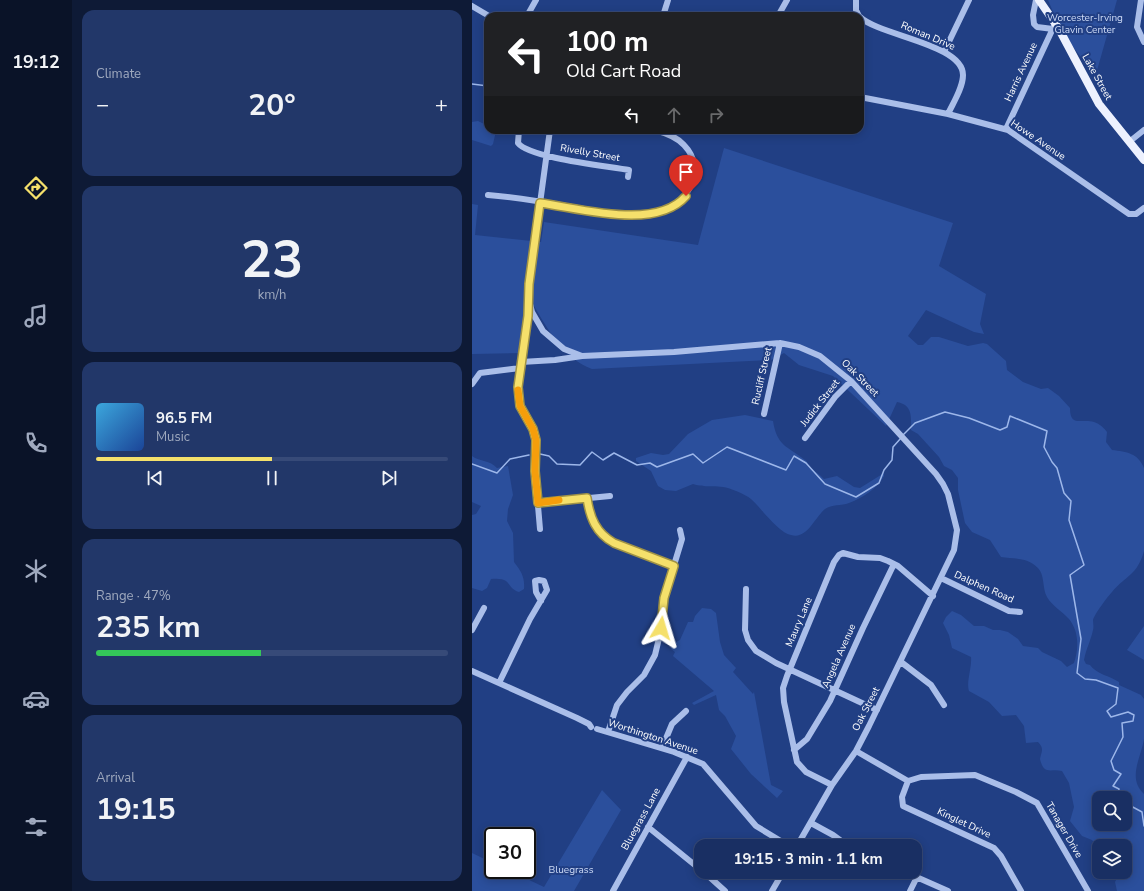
<!DOCTYPE html>
<meta charset="utf-8">
<style>
body{margin:0;font-family:"Nunito Sans",sans-serif;background:#223769;color:#f1f3f6;height:100vh;display:flex;flex-direction:column;font-size:15px;white-space:nowrap}
*{box-sizing:border-box;margin:0}
p{font-size:13px;color:#9fa9be}
.icon{flex:none;width:22px;height:22px;fill:none;stroke:currentColor;stroke-width:2;stroke-linecap:round;stroke-linejoin:round}
.map{position:relative;flex:1;overflow:hidden}
.sheet{display:flex;flex-direction:column;gap:10px;padding:10px;background:#0e1a36;width:400px}
.sheet>*{flex:none}
.banner{position:absolute;left:12px;top:12px;width:380px;height:122px;border-radius:12px;box-shadow:0 2px 10px #0003,0 0 0 1px #374a78;background:#202124;color:#fff;overflow:hidden}
.controls{position:absolute;left:620px;top:791px;display:grid;gap:8px}
.controls a{display:grid;place-items:center;width:40px;height:40px;border-radius:8px;background:#192f63;box-shadow:0 2px 10px #0003,0 0 0 1px #374a78;font-size:20px}
.speed{position:absolute;left:12px;top:827px;display:flex;gap:8px;font-size:20px;font-weight:700;text-align:center}
.speed>*{display:grid;place-content:center;width:52px;height:52px;border-radius:50%;background:#192f63;box-shadow:0 2px 10px #0003,0 0 0 1px #374a78;line-height:1}
.speed .limit{border:2px solid #111;border-radius:6px;background:#fff;color:#111}
.pin{position:absolute;display:grid;place-items:center;width:34px;height:34px;color:#fff;margin:-41px -17px;border-radius:50% 50% 50% 0;rotate:-45deg;box-shadow:0 0 4px #0007}
.pin .icon{rotate:45deg}
.me{position:absolute;width:44px;margin:-22px;rotate:7deg;stroke-linejoin:round;filter:drop-shadow(0 0 3px #0008)}
.turn{display:flex;align-items:center;gap:14px;height:84px;padding:0 16px;font-size:18px}
.turn .icon{width:52px;height:52px;stroke-width:2.5}
.turn b{display:block;font-size:28px;line-height:34px}
.lanes{display:flex;align-items:center;height:38px;padding:0 16px;background:#0003;justify-content:center;gap:20px;direction:ltr}
.lanes .off{opacity:.35}
.big{font-size:30px;font-weight:700;line-height:1.1}
.sheet .card{flex:1;display:flex;flex-direction:column;justify-content:center;gap:6px;min-width:0;padding:0 14px;border-radius:12px;background:#223769}
.sheet .dial{align-items:center;gap:0}
.dial b{font-size:52px;line-height:1}
.song{display:flex;align-items:center;gap:12px}
.cover{width:48px;height:48px;border-radius:6px;background:linear-gradient(135deg,hsl(200 70% 55%),hsl(220 70% 35%))}
.played{height:4px;border-radius:2px;background:linear-gradient(90deg,#f5e06b 50%,#374a78 50%)}
.keys{display:flex;justify-content:space-around;direction:ltr}
.heat{display:flex;justify-content:space-between;align-items:center;font-size:22px;direction:ltr}
.charge{height:6px;border-radius:3px;background:linear-gradient(90deg,#34c759 47%,#374a78 0)}
.trip{position:absolute;left:222px;top:839px;width:228px;height:40px;border-radius:12px;background:#192f63;box-shadow:0 2px 10px #0003,0 0 0 1px #374a78;font-weight:700;line-height:40px;text-align:center}
main{display:flex;flex:1;min-height:0}
.tabs{display:flex;flex-direction:column;width:72px;justify-content:space-around;align-items:center;background:#0a1328;color:#9fa9be}
.tabs .icon{width:28px;height:28px}
.tabs .selected{color:#f5e06b}
.tabs b{font-size:18px;color:#f1f3f6}
.map>svg:first-child{display:block}
.green{fill:#2b4f9c;fill-rule:evenodd}
.lines{fill:none;stroke-linecap:round;stroke-linejoin:round}
.stream{stroke:#9db7ea;stroke-width:1.5}
.minor{stroke:#aabee9;stroke-width:6}
.major{stroke:#edf1fe;stroke-width:8}
.route-casing{stroke:#9f9246;stroke-width:10}
.route{stroke:#f5e06b;stroke-width:7}
.slow{stroke:#f59e0b;stroke-width:7}
.labels{text-anchor:middle;dominant-baseline:central;stroke-width:4;stroke-linejoin:round;paint-order:stroke}
.park-label{font-size:10px;fill:#cedbf7;stroke:#213f84}
.street-label{font-size:10px;fill:#fff;stroke:#213f84}
</style>
<main>
<nav class="tabs">
<b>19:12</b>
<svg class="icon selected" aria-label="directions" viewBox="0 0 24 24"><path d="M12 3l9 9-9 9-9-9zM9 14v-3h6M13 9l2 2-2 2"/></svg>
<svg class="icon" aria-label="music" viewBox="0 0 24 24"><path d="M9 18V5l10-2v13"/><circle cx="6" cy="18" r="3"/><circle cx="16" cy="16" r="3"/></svg>
<svg class="icon" aria-label="phone" viewBox="0 0 24 24"><path d="M5 4h4l2 5-3 2q2 4 5 5l2-3 5 2v4C11 20 4 13 5 4z"/></svg>
<svg class="icon" aria-label="climate" viewBox="0 0 24 24"><path d="M12 3v18M4 7l16 10M4 17L20 7"/></svg>
<svg class="icon" aria-label="car" viewBox="0 0 24 24"><path d="M5 17H2v-5l4-1 3-4h7l3 4 3 1v5h-3M9 17h6M6 11h13"/><circle cx="7" cy="17" r="2"/><circle cx="17" cy="17" r="2"/></svg>
<svg class="icon" aria-label="filters" viewBox="0 0 24 24"><path d="M4 7h16M4 17h16"/><circle cx="9" cy="7" r="2"/><circle cx="15" cy="17" r="2"/></svg>
</nav>
<section class="sheet">
<div class="card"><p>Climate</p>
<div class="heat"><a>−</a><b class="big">20°</b><a>+</a></div>
</div>
<div class="card dial"><b>23</b><p>km/h</p></div>
<div class="card">
<div class="song"><i class="cover"></i><div><b>96.5 FM</b><p>Music</p></div></div>
<div class="played"></div>
<div class="keys"><svg class="icon" aria-label="previous" viewBox="0 0 24 24"><path d="M18 5L8 12l10 7zM5 5v14"/></svg><svg class="icon" aria-label="pause" viewBox="0 0 24 24"><path d="M8 5v14M16 5v14"/></svg><svg class="icon" aria-label="next" viewBox="0 0 24 24"><path d="M6 5l10 7-10 7zM19 5v14"/></svg></div>
</div>
<div class="card"><p>Range · 47%</p><b class="big">235 km</b><div class="charge"></div></div>
<div class="card"><p>Arrival</p><b class="big">19:15</b></div>
</section>
<div class="map">
<svg width="672" height="891" viewBox="0 0 672 891">
<rect width="100%" height="100%" fill="#213f84"/>
<path class="green" d="M576 0H645L624 74C602 51 588 30 576 0Z
M6 121 16 126V130L24 131 21 144 19 146 0 140V122Z
M252 148 481 223 467 266 514 294 508 324 512 334 502 332 454 310 436 336 446 345H451L459 337H467L496 346 511 343 515 344 534 361 535 370 551 382 569 389 576 388 587 396 598 408C598 428 610 418 622 422 628 424 632 428 635 432L634 442 640 450C655 452 666 453 672 468V551C665 576 654 575 640 592 636 596 622 615 621 620 621 623 622 627 621 630 619 640 614 649 612 660L614 664 618 665C624 674 638 676 647 682V685L669 695 672 699C672 712 672 726 672 739 669 758 655 778 672 794V891H645L643 882 648 872H653V846H627V849L620 840 610 836 598 821 602 807 597 783 590 771C579 768 572 776 568 759 569 752 573 749 566 742L554 743 552 726 544 715 530 716 517 702 497 691C494 682 500 668 499 657L480 648 477 635 471 623 474 617 480 611 489 615 502 626H512L521 630H528L536 632 546 639 551 646 566 648 570 652 589 661 595 667 602 663C607 649 607 631 597 619 590 611 580 606 575 597 570 588 573 575 566 568 555 557 542 559 529 557L518 540 500 532 493 523 486 490V478L480 470 472 466 467 457 446 434 439 430C439 417 441 405 425 402L414 426 361 376 327 365 312 353 299 360 120 369C91 358 77 331 62 306L53 305 52 353 0 354V204L6 205 3 235 69 242 72 222 226 245ZM627 798H653V824H627Z
M273 415 301 421C305 446 315 446 333 460 336 462 336 465 338 467 342 471 347 474 352 479L365 476 382 487 388 488 412 473V476C405 489 390 498 377 503 369 506 360 504 353 509 343 517 335 540 319 535 306 532 289 508 279 499 273 494 258 488 251 487 240 485 235 488 221 484L204 491 193 490 186 486 179 471 164 461V458L179 453 191 455 197 454 216 434 240 420Z
M0 456C8 462 18 460 25 468L36 466 41 495 36 509 35 521 41 533 42 562C49 571 53 577 52 589L47 592C33 587 41 577 19 579L15 588 10 591 0 588V515L4 514 9 506 0 502Z
M230 608 239 609 244 613 248 642 252 655 264 668 261 672 262 673 281 694 282 692 299 785 311 791 305 798 279 774 259 749 264 736 253 716 247 710 244 695 222 705 220 703 242 691 201 656 203 652 199 649 202 643 208 640 216 622H221L223 616Z
M672 626V660L655 650Z
M130 790 149 810 102 891H0V853L21 863V870H36L72 887Z"/>
<g class="lines">
<path class="stream" d="M0 84 16 86
M431 435 443 423 473 412 497 418 528 430 535 427 538 416 575 431 572 447 580 462 585 468 592 493 599 501 597 520 612 565 598 575 609 639 605 673 613 679 624 680 646 688 644 704 635 711 639 717 656 712 662 715 661 721 650 723 651 737 639 761 642 770 649 774 641 786 647 789 646 794 640 798
M68 454 77 456 85 464 108 465 120 452 131 460 142 453 165 465 178 463 185 467 221 454 231 463 255 447 314 470 322 456 334 463 353 484 384 497 407 483 412 470 420 460 421 447 429 438
M0 464 25 473 38 459 57 455
M653 807 657 805 670 812 672 826"/>
<path class="minor" d="M384 0V10L387 16
M564 0 561 15 562 24 565 27 581 29
M669 0 665 27 672 42
M0 6 17 16
M55 16 64 0
M191 16 196 0
M306 16 315 0
M388 17C408 36 491 44 491 75 491 88 481 103 476 114
M472 52 497 0
M388 97 476 114 536 130 657 214H664L672 208
M534 129 583 24
M47 130 46 143C57 158 136 166 157 170L156 177
M78 130 57 284V300L60 312 71 331 92 349 110 356 202 352 308 343 327 347 348 356 379 381 464 474 471 484 476 494 485 530 482 550 397 726 384 751 360 785 325 846
M657 142 672 130
M16 195C44 197 72 202 100 207 130 212 160 219 190 210 217 202 235 169 212 145 205 137 194 133 183 130
M57 306 49 362 83 360 110 356
M49 362 46 394 48 406 61 429 65 439 63 471 68 529
M0 384 8 373 48 368
M292 414 308 343
M333 438 363 397 379 381
M115 498C118 518 124 533 142 543L202 566
M66 503 138 496
M469 578 537 611 548 612
M274 589 273 630 276 640 284 651 304 663 405 710
M0 630 12 608
M429 662 459 685 472 705
M0 671 105 718 117 724 119 727
M27 683 58 619 75 590 72 581 67 580 63 581 64 592 69 601
M125 729 202 752 231 764 284 826 317 846
M136 732 145 705 155 692 172 675 183 655 188 634 192 598 210 539 208 530
M190 748 200 724 214 711
M322 750 335 739 358 701 391 628 422 564
M384 751 436 781 449 777 503 775 544 792 565 803 616 891
M436 781 430 797 431 806 522 848 529 856 549 891
M360 785 334 772 325 762 312 702 311 688 315 676 362 562 367 555 371 553 386 557 408 558 416 561 426 566 461 596
M339 823 361 835 376 846
M176 827 229 870
M232 872 253 891
M433 872 476 891
M141 891 215 757
M300 891 311 872
M438 891 445 877"/>
<path class="major" d="M567 0 587 29 627 104 672 160"/>
</g>
<g class="lines">
<defs>
<path id="route" d="M189 628 192 598 202 566 142 543C124 533 118 518 115 498L66 503 63 471 64 440 61 429 48 406 46 387 56 316 57 284 68 203C107 208 184 231 214 196"/>
</defs>
<use href="#route" class="route-casing"/>
<use href="#route" class="route"/>
<path class="slow" d="M46 390 48 406 61 429 64 440 63 471 66 503 87 500"/>
</g>
<g class="labels">
<g class="park-label">
<text x="613" y="18">Worcester-Irving<tspan x="613" dy="12">Glavin Center</tspan></text>
<text x="99" y="870">Bluegrass</text>
</g>
<g class="street-label">
<text transform="translate(456 36) rotate(23)">Roman Drive</text>
<text transform="translate(549 72) rotate(-65)">Harris Avenue</text>
<text transform="translate(625 77) rotate(61)">Lake Street</text>
<text transform="translate(566 140) rotate(34)">Howe Avenue</text>
<text transform="translate(118 153) rotate(10)">Rivelly Street</text>
<text transform="translate(290 376) rotate(-77)">Rucliff Street</text>
<text transform="translate(388 378) rotate(45)">Oak Street</text>
<text transform="translate(348 403) rotate(-52)">Judick Street</text>
<text transform="translate(512 587) rotate(24)">Dalphen Road</text>
<text transform="translate(327 622) rotate(-67)">Maury Lane</text>
<text transform="translate(367 656) rotate(-66)">Angela Avenue</text>
<text transform="translate(394 709) rotate(-63)">Oak Street</text>
<text transform="translate(181 737) rotate(18)">Worthington Avenue</text>
<text transform="translate(169 819) rotate(-61)">Bluegrass Lane</text>
<text transform="translate(492 823) rotate(25)">Kinglet Drive</text>
<text transform="translate(592 830) rotate(60)">Tanager Drive</text>
</g>
</g>
</svg>
<div class="controls">
<a><svg class="icon" aria-label="search" viewBox="0 0 24 24"><circle cx="10" cy="10" r="6"/><path d="M15 15l6 6"/></svg></a>
<a><svg class="icon" aria-label="layers" viewBox="0 0 24 24"><path d="M12 4l9 5-9 5-9-5zM3 14l9 5 9-5"/></svg></a>
</div>
<div class="speed"><div class="limit">30</div></div>
<div class="pin" style="left:214px;top:196px;background:#d93025"><svg class="icon" aria-label="arrive" viewBox="0 0 24 24"><path d="M6 21V4h12l-3 4 3 4H6"/></svg></div>
<svg class="me" style="left:189px;top:628px" viewBox="-20 -20 40 40"><path d="M0-17L14 15 0 8-14 15z" fill="#f5e06b" stroke="#fff" stroke-width="4"/></svg>
<div class="trip">19:15 · 3 min · 1.1 km</div>
<div class="banner">
<div class="turn"><svg class="icon" aria-label="left" viewBox="0 0 24 24"><path d="M17 20v-9H6M10 6l-5 5 5 5"/></svg><div><b>100 m</b>Old Cart Road</div></div>
<div class="lanes"><svg class="icon" aria-label="left" viewBox="0 0 24 24"><path d="M17 20v-9H6M10 6l-5 5 5 5"/></svg><svg class="icon off" aria-label="ahead" viewBox="0 0 24 24"><path d="M12 20V5M6 11l6-6 6 6"/></svg><svg class="icon off" aria-label="right" viewBox="0 0 24 24"><path d="M7 20v-9h11M14 6l5 5-5 5"/></svg></div>
</div>
</div>
</main>
